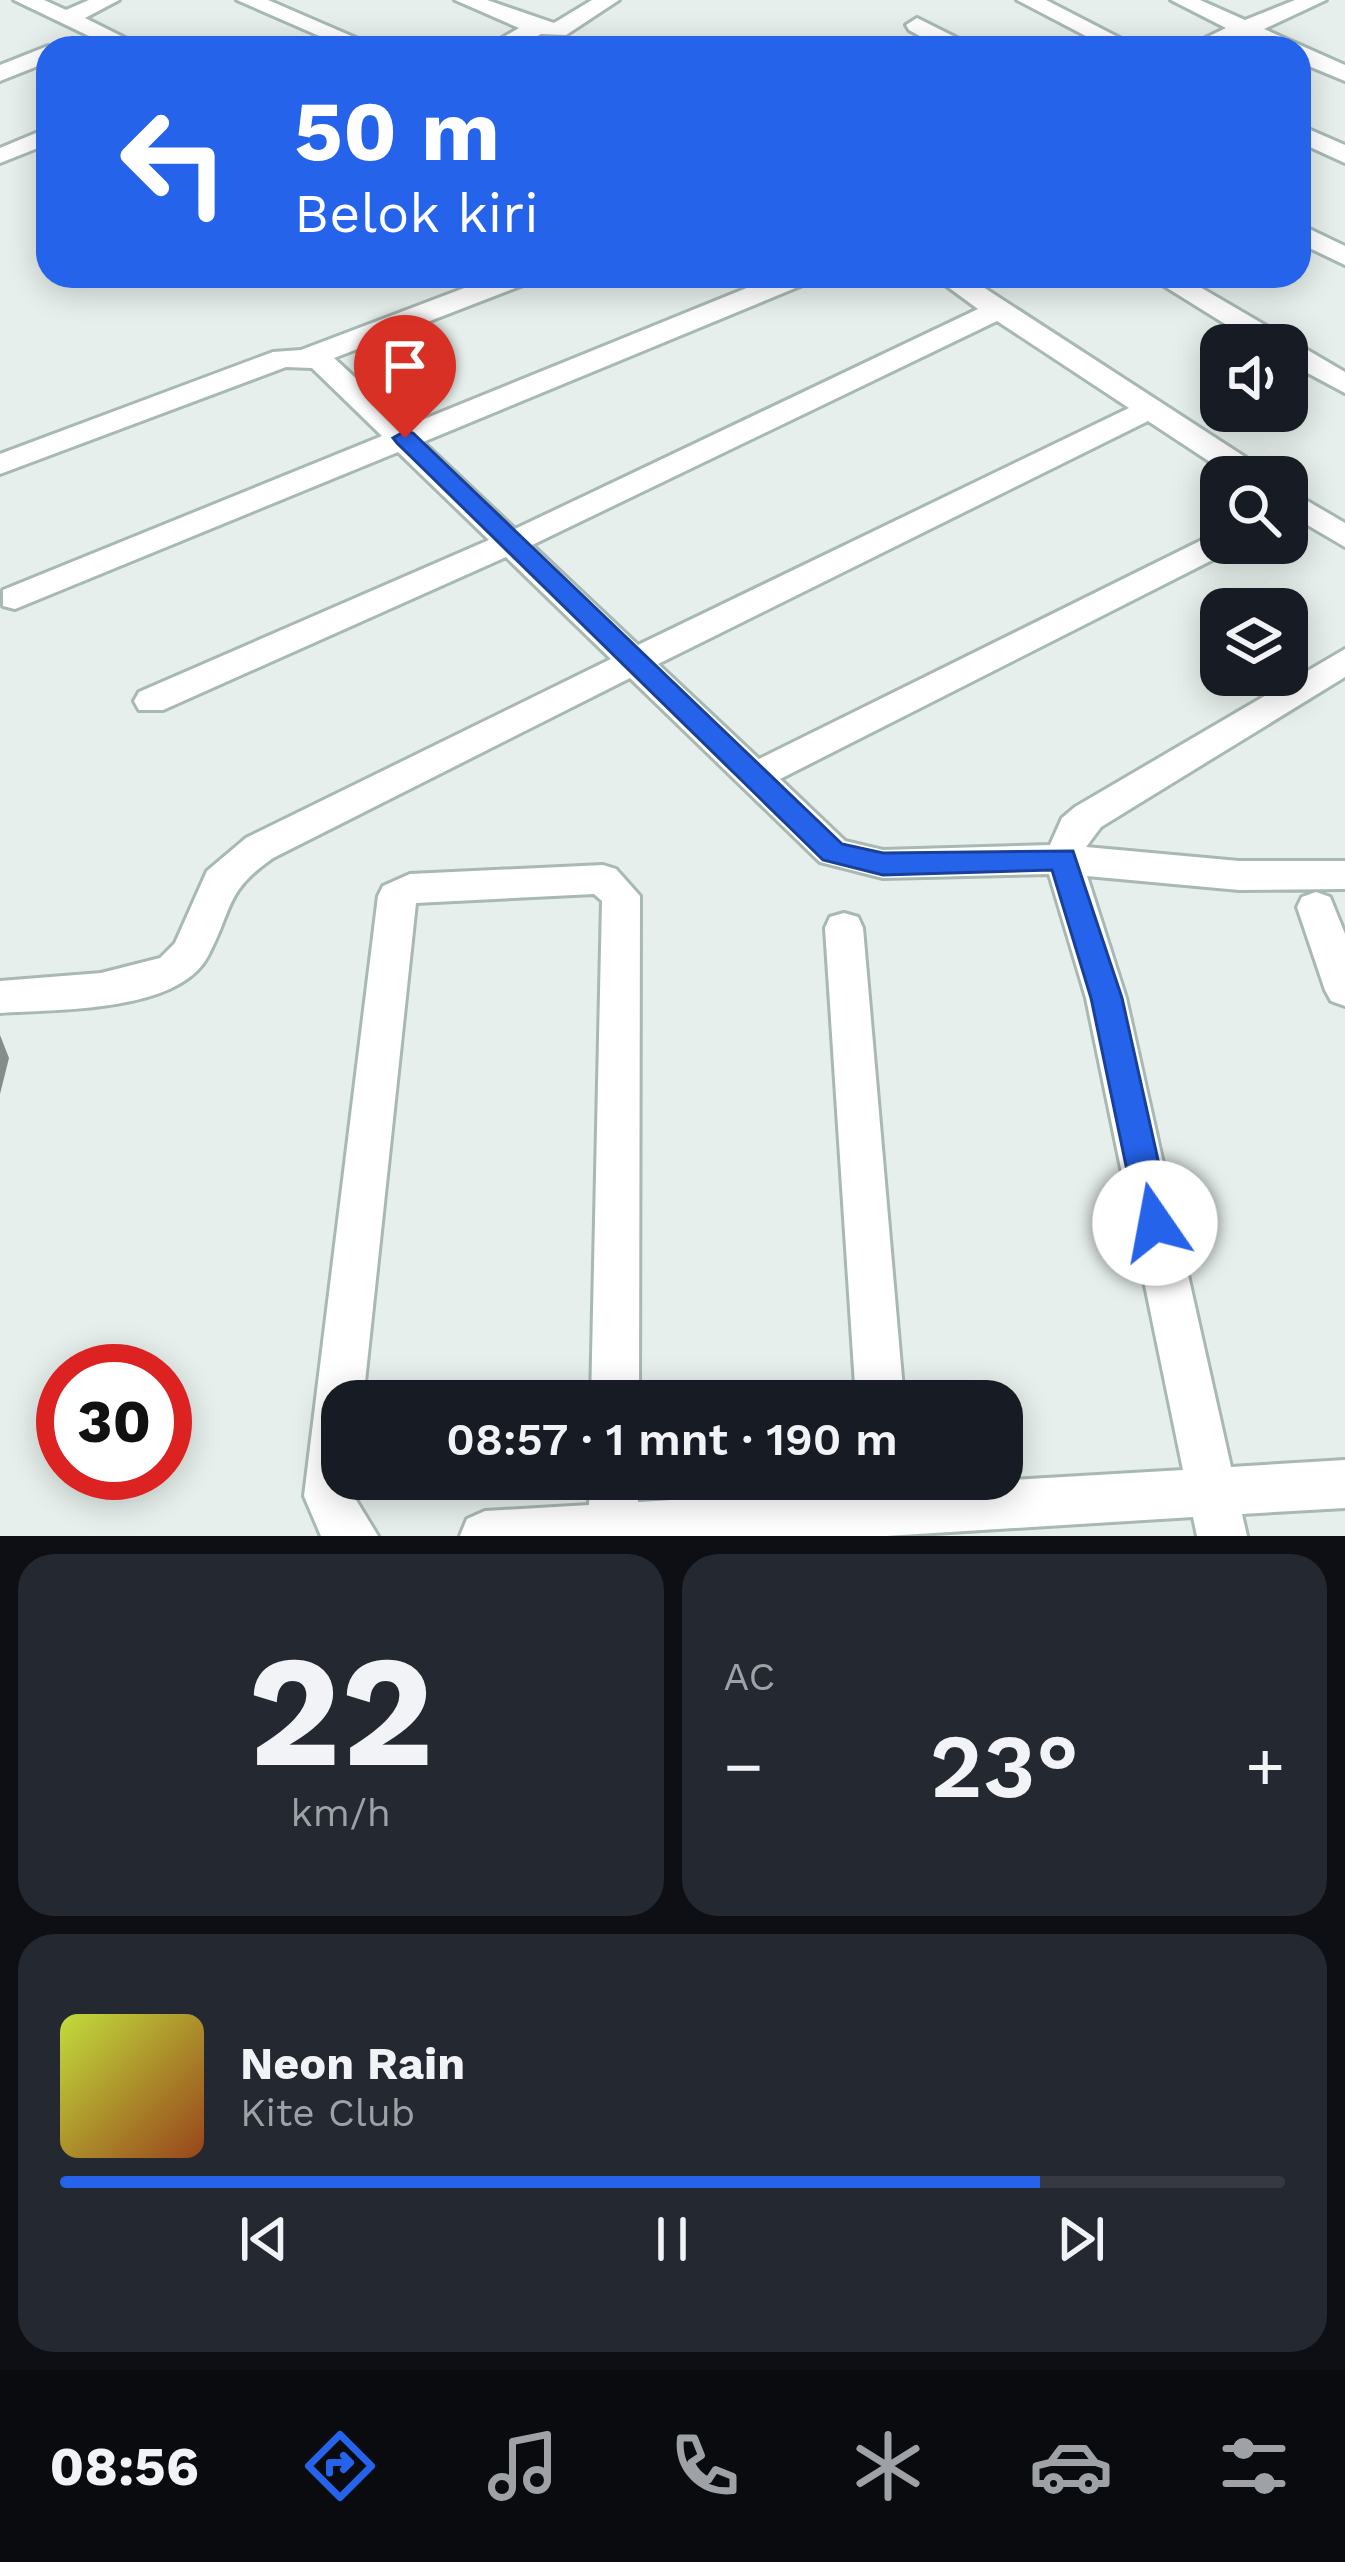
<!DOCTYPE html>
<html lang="id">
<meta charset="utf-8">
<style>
body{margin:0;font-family:"Work Sans",sans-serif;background:#242831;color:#f1f3f6;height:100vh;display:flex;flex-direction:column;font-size:45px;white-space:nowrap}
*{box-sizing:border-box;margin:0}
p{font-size:39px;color:#9ea1a6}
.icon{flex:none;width:66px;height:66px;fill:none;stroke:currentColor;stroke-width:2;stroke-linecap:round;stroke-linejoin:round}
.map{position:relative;height:1536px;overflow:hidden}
.drawer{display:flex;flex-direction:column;gap:18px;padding:18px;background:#0d0f14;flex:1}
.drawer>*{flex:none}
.banner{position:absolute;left:36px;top:36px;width:1275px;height:252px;border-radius:36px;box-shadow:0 6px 30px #0003;background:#2563eb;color:#fff;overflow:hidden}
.buttons{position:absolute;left:1200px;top:324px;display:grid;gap:24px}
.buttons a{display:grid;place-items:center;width:108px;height:108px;border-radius:24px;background:#171b24;box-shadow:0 6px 30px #0003;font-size:60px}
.speed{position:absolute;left:36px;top:1344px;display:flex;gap:24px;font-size:60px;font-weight:700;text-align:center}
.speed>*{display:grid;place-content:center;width:156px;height:156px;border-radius:50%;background:#171b24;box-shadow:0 6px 30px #0003;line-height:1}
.speed .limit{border:18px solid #d22;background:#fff;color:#111}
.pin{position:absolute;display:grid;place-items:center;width:102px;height:102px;color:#fff;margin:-123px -51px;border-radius:50% 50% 50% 0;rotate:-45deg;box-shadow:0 0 12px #0007}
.pin .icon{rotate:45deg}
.me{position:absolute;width:132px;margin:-66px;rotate:348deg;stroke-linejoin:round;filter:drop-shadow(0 0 9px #0008)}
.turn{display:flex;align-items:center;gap:42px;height:252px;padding:0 60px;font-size:54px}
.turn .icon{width:156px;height:156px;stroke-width:2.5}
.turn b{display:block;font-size:84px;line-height:102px}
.big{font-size:90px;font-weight:600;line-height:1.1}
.drawer .card{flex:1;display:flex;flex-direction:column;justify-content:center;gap:18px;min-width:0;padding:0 42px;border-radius:36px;background:#242831}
.drawer .dial{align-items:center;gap:0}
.dial b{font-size:156px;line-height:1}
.song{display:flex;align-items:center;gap:36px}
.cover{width:144px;height:144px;border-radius:18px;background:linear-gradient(135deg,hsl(70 70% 55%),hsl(20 70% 35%))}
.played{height:12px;border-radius:6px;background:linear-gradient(90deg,#2563eb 80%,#363941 80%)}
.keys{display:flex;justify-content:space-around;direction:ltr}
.heat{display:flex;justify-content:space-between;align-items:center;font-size:66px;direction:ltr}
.drawer .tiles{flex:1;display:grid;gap:18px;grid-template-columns:1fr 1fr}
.card:last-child{grid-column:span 2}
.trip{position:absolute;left:321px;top:1380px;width:702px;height:120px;border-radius:36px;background:#171b24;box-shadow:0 6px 30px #0003;font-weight:600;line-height:120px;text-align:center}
.tab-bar{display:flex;height:192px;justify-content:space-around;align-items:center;background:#090b0e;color:#9ea1a6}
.tab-bar .icon{width:84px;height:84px}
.tab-bar .selected{color:#2563eb}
.tab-bar b{font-size:54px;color:#f1f3f6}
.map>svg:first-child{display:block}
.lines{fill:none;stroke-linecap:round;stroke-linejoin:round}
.minor-casing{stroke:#a8b8b2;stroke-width:6}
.minor{fill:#fff;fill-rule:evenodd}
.shaded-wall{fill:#838d89}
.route{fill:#2563eb;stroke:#184099;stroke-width:3}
</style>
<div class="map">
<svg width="1345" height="1536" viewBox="0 0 1345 1536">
<rect width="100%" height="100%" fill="#e6efeb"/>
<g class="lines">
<defs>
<path id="minor" d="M14 0H44L66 10 89 0H119L85 18 145 48H114Z
M237 0H268L379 48H347Z
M455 0H487L554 23 592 0H619L566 35 541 34 515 48H485L519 28Z
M1017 0H1046L1139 48H1109Z
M1171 0H1200L1245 20 1295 0H1326L1264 29 1345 65V81L1299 62V48H1269L1245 37 1217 48H1185L1226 28Z
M917 18 967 43 971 48H942L909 30 906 25Z
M48 46 56 48H48V62L0 81V65Z
M1299 125 1345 145V163L1299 142Z
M48 128V144L0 163V148Z
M1299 224 1345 246V265L1299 243Z
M496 276H535L531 282 334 358 407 426 776 276H814L810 282 423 442 515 529 978 309 933 276H966L1265 470 1269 477H1233L1148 421 658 664 759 759 1210 536 1221 533V543H1237L1232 550 780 779 845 841 883 850 1050 845 1062 818 1075 807 1345 649V677L1101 827 1086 847 1239 861H1345V889L1239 890 1087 876 1126 998 1231 1467 1345 1460V1508L1242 1514 1247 1536H1197L1193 1517 886 1536H460L467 1519 485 1511 589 1505 590 1479H638V1502L1183 1470 1086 998 1049 874 883 878 820 862 630 678 273 858C224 892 233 909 208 956 178 1013 56 1009 0 1013V981L101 973 160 958 175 943 207 871 246 838 611 659 506 557 163 710H139L134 701 139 692 489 540 398 452 15 609 3 606V590L382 436 312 368 286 367 0 474V454L273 352 301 350ZM997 321 1129 408 638 645 532 545Z
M1148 276H1181L1345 372V393L1287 362V345H1259Z
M1287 489 1345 523V547L1287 513Z
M603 865 616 869 640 896 639 1401H591L602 901 594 894 416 903 363 1401H342V1479H354L353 1495 378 1536H321L304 1496 378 896 383 886 410 874Z
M1316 892 1330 897 1345 934V1006L1331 1001 1325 990 1297 907 1302 897Z
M844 913 858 917 863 928 904 1401H856L825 928 830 917Z"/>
</defs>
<use href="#minor" class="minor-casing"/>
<use href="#minor" class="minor"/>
</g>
<path class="shaded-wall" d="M0 1035 9 1058 0 1094Z"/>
<path class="route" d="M405 431 413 433 842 844 883 853 1073 851 1122 998 1172 1223 1167 1233 1155 1238 1143 1233 1138 1223 1091 998 1052 870 883 875 823 860 397 443 393 438Z"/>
</svg>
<div class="buttons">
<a><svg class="icon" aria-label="sound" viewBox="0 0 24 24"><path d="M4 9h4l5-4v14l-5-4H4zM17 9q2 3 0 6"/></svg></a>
<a><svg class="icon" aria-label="search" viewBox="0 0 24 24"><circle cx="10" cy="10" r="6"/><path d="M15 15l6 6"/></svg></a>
<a><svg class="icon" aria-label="layers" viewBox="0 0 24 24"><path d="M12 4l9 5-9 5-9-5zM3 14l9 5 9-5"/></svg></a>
</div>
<div class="speed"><div class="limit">30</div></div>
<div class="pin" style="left:405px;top:438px;background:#d93025"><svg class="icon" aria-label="arrive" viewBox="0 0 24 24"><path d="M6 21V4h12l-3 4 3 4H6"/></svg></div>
<svg class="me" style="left:1155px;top:1223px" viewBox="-20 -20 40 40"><circle r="19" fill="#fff"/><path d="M0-13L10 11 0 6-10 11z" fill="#2563eb"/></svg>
<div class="trip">08:57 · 1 mnt · 190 m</div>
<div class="banner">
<div class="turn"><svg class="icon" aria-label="left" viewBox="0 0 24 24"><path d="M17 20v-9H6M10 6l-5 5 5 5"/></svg><div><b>50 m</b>Belok kiri</div></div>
</div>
</div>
<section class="drawer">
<div class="tiles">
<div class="card dial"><b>22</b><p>km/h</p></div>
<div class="card"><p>AC</p>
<div class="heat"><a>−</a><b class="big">23°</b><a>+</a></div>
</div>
<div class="card">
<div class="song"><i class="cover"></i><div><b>Neon Rain</b><p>Kite Club</p></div></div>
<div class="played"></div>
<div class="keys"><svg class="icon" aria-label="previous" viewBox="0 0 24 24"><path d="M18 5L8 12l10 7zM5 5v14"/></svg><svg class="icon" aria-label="pause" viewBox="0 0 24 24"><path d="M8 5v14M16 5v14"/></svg><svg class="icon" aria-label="next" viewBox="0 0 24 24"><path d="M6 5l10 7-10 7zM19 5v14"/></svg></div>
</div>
</div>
</section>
<nav class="tab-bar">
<b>08:56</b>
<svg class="icon selected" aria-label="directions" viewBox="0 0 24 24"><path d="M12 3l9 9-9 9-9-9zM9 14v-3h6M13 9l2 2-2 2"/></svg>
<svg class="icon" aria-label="music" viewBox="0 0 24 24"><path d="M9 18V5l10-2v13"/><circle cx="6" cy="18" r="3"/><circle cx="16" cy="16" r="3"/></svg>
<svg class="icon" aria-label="phone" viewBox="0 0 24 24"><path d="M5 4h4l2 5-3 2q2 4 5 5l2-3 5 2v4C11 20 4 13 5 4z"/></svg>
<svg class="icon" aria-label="climate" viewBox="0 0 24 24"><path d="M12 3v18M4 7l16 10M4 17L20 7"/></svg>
<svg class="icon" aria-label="car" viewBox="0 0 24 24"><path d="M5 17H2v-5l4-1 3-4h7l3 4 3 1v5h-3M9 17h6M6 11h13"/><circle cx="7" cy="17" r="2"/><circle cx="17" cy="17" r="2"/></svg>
<svg class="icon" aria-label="filters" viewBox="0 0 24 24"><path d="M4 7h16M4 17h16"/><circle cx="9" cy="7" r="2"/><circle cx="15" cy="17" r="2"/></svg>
</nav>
